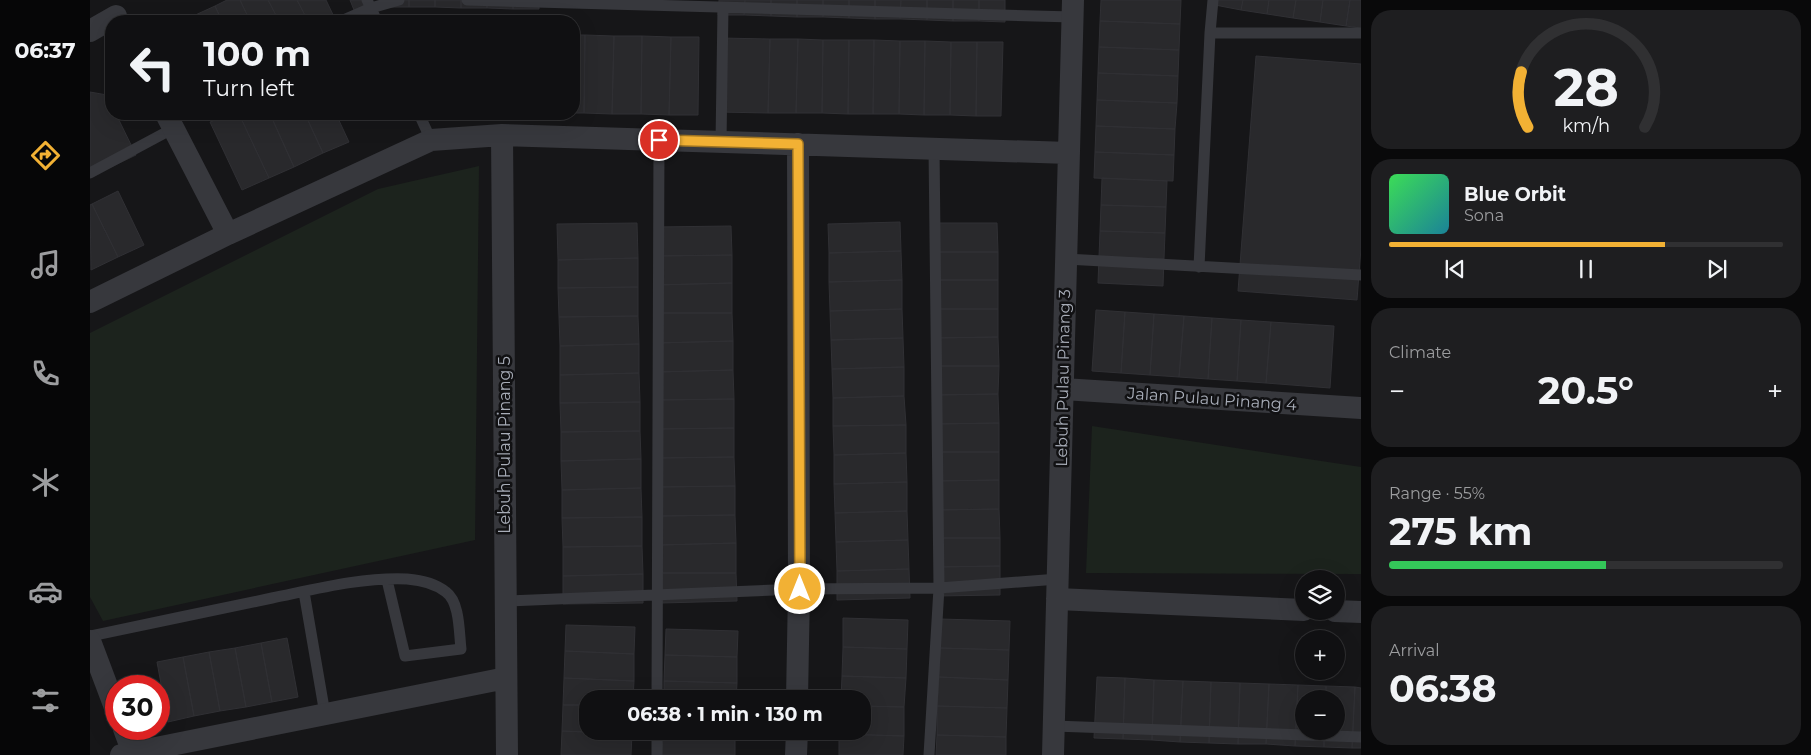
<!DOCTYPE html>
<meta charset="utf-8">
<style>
body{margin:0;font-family:Montserrat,sans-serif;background:#1e1e20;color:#f1f3f6;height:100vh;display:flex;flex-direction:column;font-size:19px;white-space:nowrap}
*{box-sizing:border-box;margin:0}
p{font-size:16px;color:#9c9d9f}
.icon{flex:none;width:28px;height:28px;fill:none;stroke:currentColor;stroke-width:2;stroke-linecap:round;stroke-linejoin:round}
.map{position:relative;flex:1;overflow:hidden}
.side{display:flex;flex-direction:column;gap:10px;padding:10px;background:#09090a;width:450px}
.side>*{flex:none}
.top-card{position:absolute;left:15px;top:15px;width:475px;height:105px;border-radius:20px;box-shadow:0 5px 20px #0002,0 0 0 1px #303032;background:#101012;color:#f1f3f6;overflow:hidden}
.buttons{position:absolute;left:1205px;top:570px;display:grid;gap:10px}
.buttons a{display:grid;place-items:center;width:50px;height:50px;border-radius:50%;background:#101012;box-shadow:0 5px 20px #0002,0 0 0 1px #303032;font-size:25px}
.speed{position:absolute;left:15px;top:675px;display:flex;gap:10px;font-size:25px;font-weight:700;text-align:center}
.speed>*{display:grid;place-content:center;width:65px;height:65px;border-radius:50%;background:#101012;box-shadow:0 5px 20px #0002,0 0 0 1px #303032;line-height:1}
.speed .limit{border:8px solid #d22;background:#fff;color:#111}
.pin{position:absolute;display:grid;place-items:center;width:42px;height:42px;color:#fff;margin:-21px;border:2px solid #fff;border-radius:50%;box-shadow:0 1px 5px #0007}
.me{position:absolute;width:55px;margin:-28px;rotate:0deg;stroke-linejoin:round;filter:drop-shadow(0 0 4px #0008)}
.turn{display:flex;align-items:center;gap:18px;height:105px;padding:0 15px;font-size:22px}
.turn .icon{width:65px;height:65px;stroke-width:2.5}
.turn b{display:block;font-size:35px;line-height:42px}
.big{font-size:38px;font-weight:700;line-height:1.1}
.side .widget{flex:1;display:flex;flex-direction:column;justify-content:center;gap:8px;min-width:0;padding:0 18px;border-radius:20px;background:#1e1e20}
.side .dial{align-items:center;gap:0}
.dial svg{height:130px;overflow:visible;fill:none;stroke:#303032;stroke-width:7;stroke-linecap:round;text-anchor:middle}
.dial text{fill:#f1f3f6;stroke:none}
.song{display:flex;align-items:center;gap:15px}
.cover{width:60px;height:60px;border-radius:8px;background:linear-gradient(135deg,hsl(130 70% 55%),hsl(190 70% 35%))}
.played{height:5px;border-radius:2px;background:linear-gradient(90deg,#f2b134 70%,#303032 70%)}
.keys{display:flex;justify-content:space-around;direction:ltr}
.heat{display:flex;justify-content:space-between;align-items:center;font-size:28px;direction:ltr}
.charge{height:8px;border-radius:4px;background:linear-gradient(90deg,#34c759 55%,#303032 0)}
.trip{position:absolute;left:489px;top:690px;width:292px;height:50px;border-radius:20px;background:#101012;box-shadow:0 5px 20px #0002,0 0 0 1px #303032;font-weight:700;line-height:50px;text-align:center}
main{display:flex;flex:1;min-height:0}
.menu{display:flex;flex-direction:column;width:90px;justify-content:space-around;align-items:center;background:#060607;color:#9c9d9f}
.menu .icon{width:35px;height:35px}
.menu .selected{color:#f2b134}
.menu b{font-size:22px;color:#f1f3f6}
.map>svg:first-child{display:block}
.green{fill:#1c231d}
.building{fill:#29292c;stroke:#303034}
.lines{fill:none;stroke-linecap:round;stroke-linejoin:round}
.lane{stroke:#37383d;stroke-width:11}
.street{stroke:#37383d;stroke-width:22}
.route-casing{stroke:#9d7322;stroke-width:12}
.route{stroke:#f2b134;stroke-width:9}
.labels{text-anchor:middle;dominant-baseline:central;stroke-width:5;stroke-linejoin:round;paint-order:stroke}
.street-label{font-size:16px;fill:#a8adb8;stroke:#111113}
</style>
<main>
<nav class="menu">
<b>06:37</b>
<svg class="icon selected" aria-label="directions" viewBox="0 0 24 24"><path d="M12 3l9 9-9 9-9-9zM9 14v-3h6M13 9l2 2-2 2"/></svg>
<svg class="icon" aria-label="music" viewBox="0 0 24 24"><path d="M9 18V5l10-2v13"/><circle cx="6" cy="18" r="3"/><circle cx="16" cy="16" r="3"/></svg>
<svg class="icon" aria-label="phone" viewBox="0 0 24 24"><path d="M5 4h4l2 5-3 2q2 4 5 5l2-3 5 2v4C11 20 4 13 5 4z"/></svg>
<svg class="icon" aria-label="climate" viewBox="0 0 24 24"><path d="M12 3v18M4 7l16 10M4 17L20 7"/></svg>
<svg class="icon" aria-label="car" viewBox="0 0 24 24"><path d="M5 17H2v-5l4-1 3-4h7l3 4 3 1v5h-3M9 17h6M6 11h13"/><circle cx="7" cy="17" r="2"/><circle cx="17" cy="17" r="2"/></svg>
<svg class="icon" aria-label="filters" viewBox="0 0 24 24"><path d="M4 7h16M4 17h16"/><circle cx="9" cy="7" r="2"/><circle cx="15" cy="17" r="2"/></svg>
</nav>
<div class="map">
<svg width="1271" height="755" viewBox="0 0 1271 755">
<rect width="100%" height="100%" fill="#161618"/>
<path class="green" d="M389 166 385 540 13 621 0 597V333L288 189Z
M1002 426 1271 467V574L996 573Z"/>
<path class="building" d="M137 0H150L160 21H132L125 6Z
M150 0H178L189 21H160Z
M178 0H207L218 21H189Z
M207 0H236L246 21H218Z
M260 0H278L266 15Z
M293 0H319V7H293Z
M319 0H345V7H319Z
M345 0H371V8L345 7Z
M371 0H397V8H371Z
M397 0H423V9L397 8Z
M423 0H449V9H423Z
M629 0H655L654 15H628Z
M655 0H681V16L654 15Z
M681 0H707V17L681 16Z
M707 0H733V17H707Z
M733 0H759V18L733 17Z
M759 0H785V19L759 18Z
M785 0H811L810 19H785Z
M811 0H837V20L810 19Z
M837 0H863V21L837 20Z
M863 0H889V21H863Z
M889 0H915V22L889 21Z
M1011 0H1091L1090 24 1010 21Z
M1126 0H1153L1151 10 1125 5Z
M1153 0H1179L1177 14 1151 10Z
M1179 0H1206L1203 18 1177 14Z
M1206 0H1233L1230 22 1203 18Z
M1233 0H1260L1256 26 1230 22Z
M1260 0H1271V28L1256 26Z
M125 6 132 21H103L101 17Z
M1010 21 1090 24 1089 50 1009 47Z
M484 35H495L494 113H484Z
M495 35 524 36 522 114 494 113Z
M524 36H552L551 114H522Z
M552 36 581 37 579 115 551 114Z
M581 37H609L608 115H579Z
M630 38 680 39 678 113 628 112Z
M680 39H708L706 113H678Z
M708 39 733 40 732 113H706Z
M733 40H759L758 114 732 113Z
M759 40H784L783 114H758Z
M784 40 810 41 809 114H783Z
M810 41H835L834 115 809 114Z
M835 41 861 42 860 115H834Z
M861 42H887L886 116 860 115Z
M887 42H913L911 116H886Z
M1009 47 1089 50 1088 76 1008 73Z
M1166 56 1271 64V248L1267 300 1148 291Z
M1008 73 1088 76 1087 103 1007 100Z
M0 92 17 95 21 105V114H26L46 155 0 177Z
M1007 100 1087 103 1085 129 1006 126Z
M139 114H149L179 178 152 190 120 122Z
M149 114H180L204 167 179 178Z
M180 114H215L233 153 204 167Z
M215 114H246L259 142 233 153Z
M1006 126 1085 129 1084 155 1005 152Z
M1005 152 1084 155 1083 181 1004 178Z
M1012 178 1077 181 1076 207 1011 205Z
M28 191 54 245 28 257 2 204Z
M2 204 28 257 1 270 0 205Z
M1011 205 1076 207 1075 233 1010 231Z
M810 222 811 251 739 253 738 224Z
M547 223 548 258 468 260 467 224Z
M843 223H907L908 252H844Z
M641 226 642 255 566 256V227Z
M1010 231 1075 233 1074 259 1009 257Z
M811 251 812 280 739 282V253Z
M844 252H908V280H844Z
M642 255V283L566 285V256Z
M1009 257 1074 259 1073 286 1008 283Z
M548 258V287L468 288V260Z
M812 280V309L740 311 739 282Z
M844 280H908V309H844Z
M642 283V313H567L566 285Z
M548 287V316L469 317 468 288Z
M812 309 813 338 741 340 740 311Z
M844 309H908V337L844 338Z
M1006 310 1035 312 1031 373 1002 371Z
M1035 312 1064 314 1060 375 1031 373Z
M567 313H642L643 341 567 343Z
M1064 314 1094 316 1089 377 1060 375Z
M548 316 549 344 470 346 469 317Z
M1094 316 1122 318 1118 379 1089 377Z
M1122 318 1151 320 1147 381 1118 379Z
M1151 320 1181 322 1176 383 1147 381Z
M1181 322 1244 326 1240 388 1176 383Z
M908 337 909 366H845L844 338Z
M813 338 814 367 742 369 741 340Z
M643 341V370L568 372 567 343Z
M549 344V373L470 375V346Z
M845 366H909L908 394 845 395Z
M814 367V396L743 398 742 369Z
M643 370 644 399 568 400V372Z
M549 373 550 402 470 403V375Z
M908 394 909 423 845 424V395Z
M814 396 816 425 743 426V398Z
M644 399V428L568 429V400Z
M550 402V431L471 432 470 403Z
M909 423V452H845V424Z
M816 425V453L744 455 743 426Z
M644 428V457L569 458 568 429Z
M550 431 551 459 471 461V432Z
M845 452H909V480L846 481Z
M816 453 817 482 744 484V455Z
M644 457 645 486 569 487V458Z
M551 459V488L472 490 471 461Z
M909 480V509L846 510V481Z
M817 482V511L745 513 744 484Z
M645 486V515L570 516 569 487Z
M551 488 552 517 472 518V490Z
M909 509 910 538H846V510Z
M817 511 818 540 746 542 745 513Z
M645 515 646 543 570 545V516Z
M552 517V546L473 547 472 518Z
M846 538H910V566L846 567Z
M818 540 819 569 747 571 746 542Z
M646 543V573H571L570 545Z
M552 546 553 574 473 576V547Z
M910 566V595L846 596V567Z
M819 569 820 598 747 600V571Z
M571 573H646L647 601 571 603Z
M553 574V603L473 604V576Z
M753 618 818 620 817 649 753 647Z
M850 619 920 621 919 650 850 648Z
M476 625 545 627 544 654 475 651Z
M576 629 648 631 647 657 575 655Z
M197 638 208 697 182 702 171 643Z
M171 643 182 702 156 707 145 648Z
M753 647 817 649 816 678 752 676Z
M145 648 156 707 130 711 119 652Z
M850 648 919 650 918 680 849 677Z
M475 651 544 654V681L474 678Z
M119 652 130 711 104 716 93 657Z
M575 655 647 657V683L574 681Z
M93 657 104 716 78 722 67 662Z
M752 676 816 678 814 707 772 706V699H751Z
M849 677 918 680 917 708 847 706Z
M1007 677 1035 678 1033 739 1004 738Z
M474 678 544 681 543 699H498V705H473Z
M1035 678 1064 680 1062 740 1033 739Z
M1064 680 1093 681 1090 742 1062 740Z
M574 681 647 683 646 699H574Z
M1093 681 1121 682 1119 743 1090 742Z
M1121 682 1150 683 1148 744 1119 743Z
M1150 683 1179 684 1176 744H1148Z
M1179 684 1208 685 1205 746 1176 744Z
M1208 685 1236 686V699H1214V731H1234V747L1205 746Z
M1236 686 1265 687 1262 748 1234 747V731H1246V699H1236Z
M1265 687 1271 688V748H1262Z
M473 705H498V731H542V734L472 731Z
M772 706 814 707V736L749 734V731H772Z
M847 706 917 708 916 737 847 735Z
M472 731 542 734 541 755H471Z
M573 731H646L645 736 573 734Z
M573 734 645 736V755H572Z
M749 734 814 736 813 755H749Z
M847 735 916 737V755H846Z"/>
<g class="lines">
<path class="lane" d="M277 0 287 21
M377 0 983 17
M251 21 281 8 309 0
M1120 33H1271
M329 114 341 140
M631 142 633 8
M0 173 84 128
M976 259 1271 275
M1109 267 1120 33 1123 0
M214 592 235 714
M416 601 709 589 849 588 968 579
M0 636C61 623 121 611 182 598 226 589 272 577 317 579 330 580 346 584 356 592 370 602 369 633 371 649L315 656 297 580
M567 699 569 140
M964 726 1271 737
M567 755V731
M839 755 849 588 844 148"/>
<path class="street" d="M0 31 26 16
M76 114 138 234
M412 135 417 755
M0 302 138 234 341 140 412 135 979 153
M973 389 1271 408
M967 599 1214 610
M1245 611 1271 612
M0 641 26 710
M707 699 709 589 708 144
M34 729 43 753
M31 755 416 678
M706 755 707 731
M963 755 983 0"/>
</g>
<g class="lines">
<defs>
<path id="route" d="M569 140 708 144 710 589"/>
</defs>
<use href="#route" class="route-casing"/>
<use href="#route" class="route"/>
</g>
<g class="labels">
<g class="street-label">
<text transform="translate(973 378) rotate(-89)">Lebuh Pulau Pinang 3</text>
<text transform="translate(1122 399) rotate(4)">Jalan Pulau Pinang 4</text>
<text transform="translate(414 445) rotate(-90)">Lebuh Pulau Pinang 5</text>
</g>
</g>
</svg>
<div class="buttons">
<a><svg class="icon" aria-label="layers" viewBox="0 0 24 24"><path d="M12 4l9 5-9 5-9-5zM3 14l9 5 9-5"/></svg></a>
<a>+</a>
<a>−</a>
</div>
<div class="speed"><div class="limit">30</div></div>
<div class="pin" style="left:569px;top:140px;background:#d93025"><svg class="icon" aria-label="arrive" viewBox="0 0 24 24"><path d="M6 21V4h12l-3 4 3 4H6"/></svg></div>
<svg class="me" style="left:710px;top:589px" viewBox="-20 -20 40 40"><circle r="17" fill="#f2b134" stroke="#fff" stroke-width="3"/><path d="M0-11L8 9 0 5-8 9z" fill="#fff"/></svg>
<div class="trip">06:38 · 1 min · 130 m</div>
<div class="top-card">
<div class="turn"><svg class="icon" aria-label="left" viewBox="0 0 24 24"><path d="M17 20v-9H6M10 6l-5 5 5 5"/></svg><div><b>100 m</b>Turn left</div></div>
</div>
</div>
<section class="side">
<div class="widget dial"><svg viewBox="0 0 100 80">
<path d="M14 69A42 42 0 1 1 86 69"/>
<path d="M14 69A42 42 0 0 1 10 35" stroke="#f2b134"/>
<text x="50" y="56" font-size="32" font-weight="700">28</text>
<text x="50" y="72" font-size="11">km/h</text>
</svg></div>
<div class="widget">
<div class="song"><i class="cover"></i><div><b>Blue Orbit</b><p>Sona</p></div></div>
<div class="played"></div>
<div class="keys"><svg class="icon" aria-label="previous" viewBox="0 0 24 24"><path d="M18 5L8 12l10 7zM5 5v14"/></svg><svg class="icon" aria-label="pause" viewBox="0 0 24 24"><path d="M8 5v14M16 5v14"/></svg><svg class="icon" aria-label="next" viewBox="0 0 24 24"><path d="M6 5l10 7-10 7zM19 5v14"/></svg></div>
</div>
<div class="widget"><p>Climate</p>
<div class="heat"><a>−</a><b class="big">20.5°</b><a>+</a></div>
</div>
<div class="widget"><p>Range · 55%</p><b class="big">275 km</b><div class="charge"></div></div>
<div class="widget"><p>Arrival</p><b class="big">06:38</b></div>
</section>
</main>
